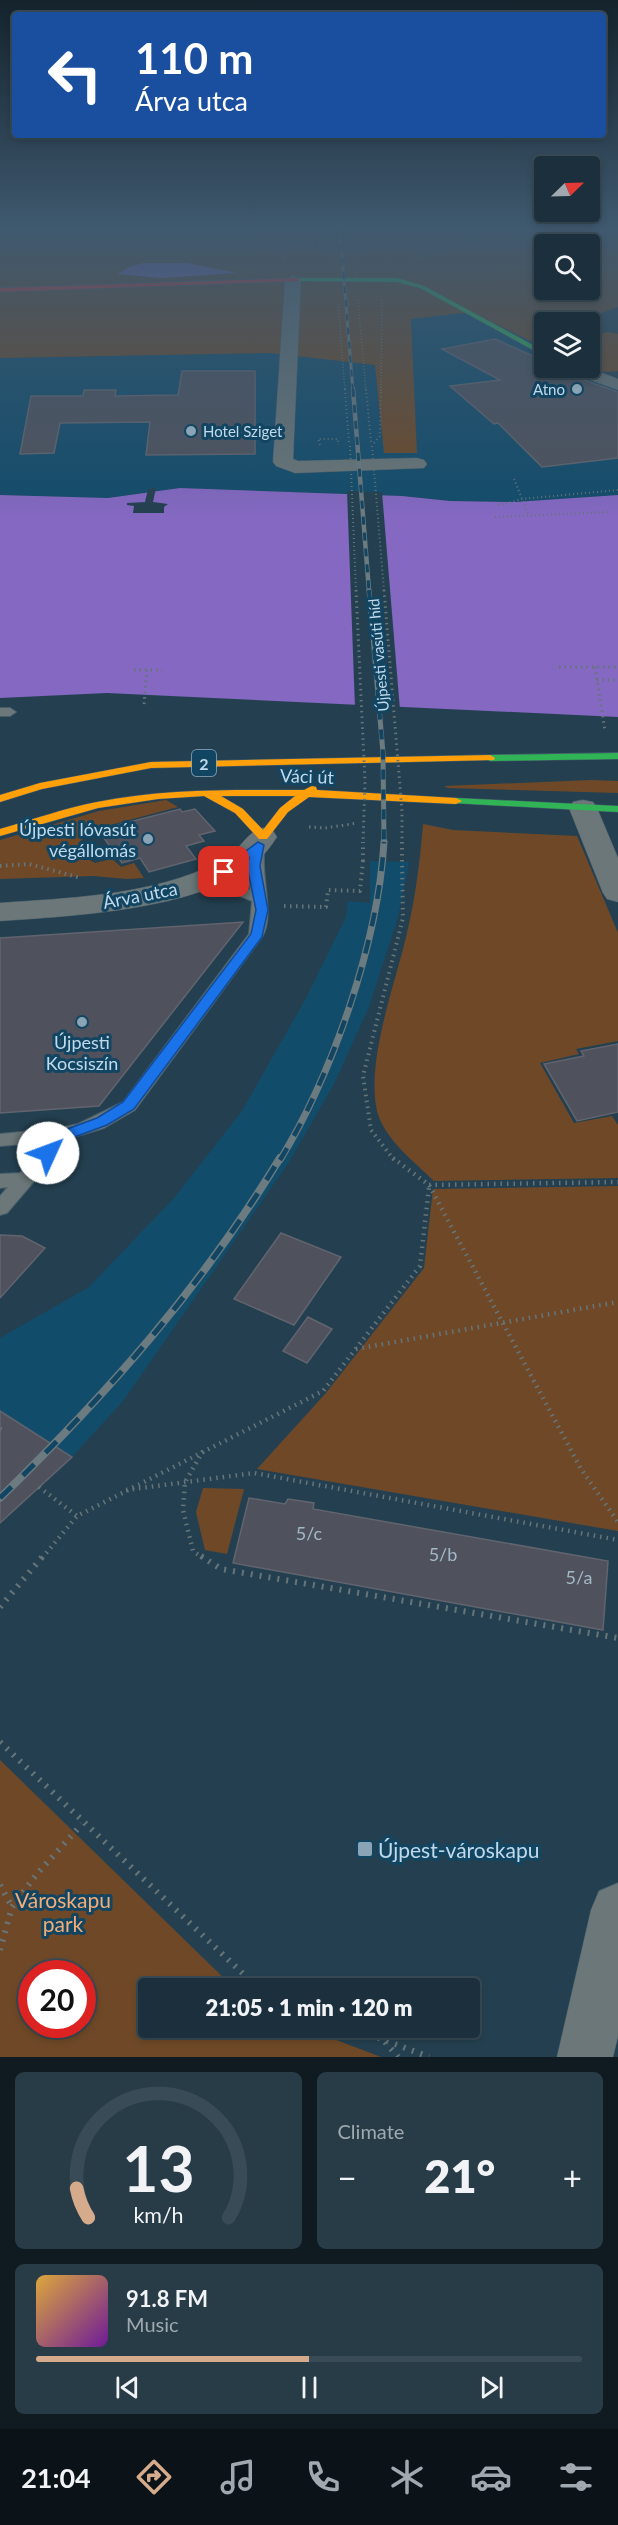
<!DOCTYPE html>
<meta charset="utf-8">
<style>
body{margin:0;font-family:Lato,sans-serif;background:#283c47;color:#f1f3f6;height:100vh;display:flex;flex-direction:column;font-size:22px;white-space:nowrap}
*{box-sizing:border-box;margin:0}
p{font-size:20px;color:#a0a9af}
.icon{flex:none;width:33px;height:33px;fill:none;stroke:currentColor;stroke-width:2;stroke-linecap:round;stroke-linejoin:round}
.map{position:relative;height:2057px;overflow:hidden}
.details{display:flex;flex-direction:column;gap:15px;padding:15px;background:#0f1a21;flex:1}
.details>*{flex:none}
.guide{position:absolute;left:12px;top:12px;width:594px;height:126px;border-radius:6px;box-shadow:0 3px 9px #0003,0 0 0 2px #394b56;background:#1a4fa0;color:#fff;overflow:hidden}
.needle{width:39px;rotate:67deg}
.buttons{position:absolute;left:534px;top:156px;display:grid;gap:12px}
.buttons a{display:grid;place-items:center;width:66px;height:66px;border-radius:6px;background:#1b303c;box-shadow:0 3px 9px #0003,0 0 0 2px #394b56;font-size:30px}
.speed{position:absolute;left:18px;top:1960px;display:flex;gap:12px;font-size:30px;font-weight:700;text-align:center}
.speed>*{display:grid;place-content:center;width:78px;height:78px;border-radius:50%;background:#1b303c;box-shadow:0 3px 9px #0003,0 0 0 2px #394b56;line-height:1}
.speed .limit{border:9px solid #d22;background:#fff;color:#111}
.pin{position:absolute;display:grid;place-items:center;width:51px;height:51px;color:#fff;margin:-26px;border-radius:12px;box-shadow:0 3px 9px #0006}
.me{position:absolute;width:66px;margin:-33px;rotate:47deg;stroke-linejoin:round;filter:drop-shadow(0 0 4px #0008)}
.turn{display:flex;align-items:center;gap:21px;height:126px;padding:0 24px;font-size:27px}
.turn .icon{width:78px;height:78px;stroke-width:2.5}
.turn b{display:block;font-size:42px;line-height:51px}
.big{font-size:45px;font-weight:800;line-height:1.1}
.details .card{flex:1;display:flex;flex-direction:column;justify-content:center;gap:9px;min-width:0;padding:0 21px;border-radius:9px;background:#283c47}
.details .dial{align-items:center;gap:0}
.dial svg{height:156px;overflow:visible;fill:none;stroke:#394b56;stroke-width:7;stroke-linecap:round;text-anchor:middle}
.dial text{fill:#f1f3f6;stroke:none}
.song{display:flex;align-items:center;gap:18px}
.cover{width:72px;height:72px;border-radius:9px;background:linear-gradient(135deg,hsl(40 70% 55%),hsl(280 70% 35%))}
.played{height:6px;border-radius:3px;background:linear-gradient(90deg,#d6ab8b 50%,#394b56 50%)}
.keys{display:flex;justify-content:space-around;direction:ltr}
.heat{display:flex;justify-content:space-between;align-items:center;font-size:33px;direction:ltr}
.details .tiles{flex:1;display:grid;gap:15px;grid-template-columns:1fr 1fr}
.card:last-child{grid-column:span 2}
.trip{position:absolute;left:138px;top:1978px;width:342px;height:60px;border-radius:6px;background:#1b303c;box-shadow:0 3px 9px #0003,0 0 0 2px #394b56;font-weight:800;line-height:60px;text-align:center}
.tabs{display:flex;height:96px;justify-content:space-around;align-items:center;background:#0b1318;color:#a0a9af}
.tabs .icon{width:42px;height:42px}
.tabs .selected{color:#d6ab8b}
.tabs b{font-size:27px;color:#f1f3f6}
.map>svg:first-child{display:block}
.built{fill:#124c6b}
.green{fill:#6f4927;fill-rule:evenodd}
.water{fill:#8468c2}
.pier{fill:#244050}
.building{fill:#4f525d;stroke:#61646e;stroke-width:1.5}
.lines{fill:none;stroke-linecap:round;stroke-linejoin:round}
.lane-casing{stroke:#475e6c;stroke-width:2}
.street-casing{stroke:#475e6c;stroke-width:1}
.fast-casing{stroke:#475e6c;stroke-width:1}
.slow-casing{stroke:#475e6c;stroke-width:1}
.jam-casing{stroke:#475e6c;stroke-width:1}
.path-far5{stroke:#667579;stroke-width:1.5;stroke-dasharray:1 2;stroke-linecap:butt}
.path-far4{stroke:#667579;stroke-width:2;stroke-dasharray:1 3;stroke-linecap:butt}
.path-far3{stroke:#667579;stroke-width:3;stroke-dasharray:1.5 4;stroke-linecap:butt}
.path-far2{stroke:#667579;stroke-width:4;stroke-dasharray:1.5 4.5;stroke-linecap:butt}
.path-far1{stroke:#667579;stroke-width:4.5;stroke-dasharray:1.5 5;stroke-linecap:butt}
.path{stroke:#667579;stroke-width:6;stroke-dasharray:2 7;stroke-linecap:butt}
.lane{fill:#6b7778;fill-rule:evenodd}
.street{fill:#6b7778;fill-rule:evenodd}
.fast{fill:#30b455;fill-rule:evenodd}
.slow{fill:#ff9f0a;fill-rule:evenodd}
.jam{fill:#e5322d;fill-rule:evenodd}
.rail-far4-casing{stroke:#6b7b80;stroke-width:3}
.rail-far3-casing{stroke:#6b7b80;stroke-width:4.5}
.rail-far2-casing{stroke:#6b7b80;stroke-width:5}
.rail-far1-casing{stroke:#6b7b80;stroke-width:7}
.rail-casing{stroke:#6b7b80;stroke-width:8}
.rail-far4{stroke:#124562;stroke-width:2;stroke-dasharray:7;stroke-linecap:butt}
.rail-far3{stroke:#124562;stroke-width:3;stroke-dasharray:8;stroke-linecap:butt}
.rail-far2{stroke:#124562;stroke-width:4;stroke-dasharray:10;stroke-linecap:butt}
.rail-far1{stroke:#124562;stroke-width:4.5;stroke-dasharray:14;stroke-linecap:butt}
.rail{stroke:#124562;stroke-width:5;stroke-dasharray:16;stroke-linecap:butt}
.path-bridge-far3{stroke:#667579;stroke-width:1.5;stroke-dasharray:1 2;stroke-linecap:butt}
.path-bridge-far2{stroke:#667579;stroke-width:2;stroke-dasharray:1 3;stroke-linecap:butt}
.path-bridge-far1{stroke:#667579;stroke-width:3;stroke-dasharray:1.5 4;stroke-linecap:butt}
.path-bridge{stroke:#667579;stroke-width:4;stroke-dasharray:1.5 4.5;stroke-linecap:butt}
.route{fill:#1a73e8;stroke:#114b97;stroke-width:1.5}
.poi-dot{fill:#8aa4b5;stroke:#124562;stroke-width:2}
.labels{text-anchor:middle;dominant-baseline:central;stroke-width:6;stroke-linejoin:round;paint-order:stroke}
.far-poi-label{font-size:15px;fill:#c1daeb;stroke:#124562;text-anchor:end}
.far-street-label{font-size:15px;fill:#c1daeb;stroke:#124562}
.shield{fill:#124562;stroke:#8cadc2;stroke-width:1.5}
.shield-label{font-size:16px;font-weight:bold;fill:#c1daeb}
.street-label{font-size:18px;fill:#c1daeb;stroke:#124562}
.poi-label{font-size:18px;fill:#c1daeb;stroke:#124562;text-anchor:end}
.near-number-label{font-size:18px;fill:#a4b8c8}
.near-poi-label{font-size:21px;fill:#c1daeb;stroke:#124562;text-anchor:start}
.near-park-label{font-size:21px;fill:#f2ad78;stroke:#124562}
</style>
<div class="map">
<svg width="618" height="2057" viewBox="0 0 618 2057">
<rect width="100%" height="100%" fill="#244050"/>
<path class="built" d="M472 312 544 348V368H583L618 380V495L515 502 450 501 402 496 180 488 108 498 0 495V358L270 353 375 365 417 452 410 319Z
M370 861 409 862 398 917 369 1007 334 1084 287 1165 123 1401 72 1457 0 1522V1338L89 1287 174 1198 242 1111 306 998 346 917 348 901 370 903Z"/>
<path class="green" d="M0 230H618V307L576 322H544V335L530 341 472 312 411 319 417 453H384L375 365 270 353 0 358ZM544 244H590V290H544Z
M608 332 618 334V371L601 372 590 365V336Z
M591 780 618 781V793L448 788 444 786Z
M166 800 178 807 95 829 78 843 79 854 95 863 112 859 121 867 134 863 144 878 127 879 93 876 0 879V840L99 811Z
M423 824 453 830 577 836 618 933V1041L576 1049 579 1054 540 1063 574 1123 612 1116 618 1125V1178L434 1181C415 1162 384 1139 377 1111 366 1061 394 988 406 937 415 901 420 862 423 824Z
M618 1186V1531L257 1469 326 1393 424 1268 433 1189Z
M203 1488 244 1489 227 1554 205 1550 196 1512Z
M0 1760 235 1989H148V2028H305L381 2057H0ZM32 1974H82V2025H32Z"/>
<path class="water" d="M143 263H187L237 273 161 278 117 274 132 266Z
M180 488 402 496 450 501 515 502 618 495V717L107 693 0 698V495L108 498Z"/>
<path class="pier" d="M156 488 153 502 168 504 164 507V513H133L134 506 127 505V503L145 502 148 489Z
M347 491 382 492 400 710 355 708Z"/>
<path class="building" d="M495 339 544 361V368H564L567 374 618 392V458L542 467 498 423 494 424 450 386 500 380 442 349Z
M182 371H255V454L146 455 150 422 60 423 54 453 20 454 31 396H83L84 390H116L115 396 178 395Z
M180 809 182 812 195 809 215 831 199 835 204 841 186 846 196 859 149 872 140 858 122 863 98 830Z
M243 922 99 1106 0 1113V938Z
M618 1044V1112L577 1121 544 1064 584 1056 581 1051Z
M281 1233 341 1257 294 1325 234 1299Z
M0 1235 22 1236 45 1248 0 1298Z
M308 1317 332 1329 307 1363 283 1351Z
M0 1411 72 1457 0 1523Z
M249 1498 285 1504 288 1499 314 1503 313 1509 608 1561 603 1630 233 1563Z"/>
<g class="lines">
<defs>
<path id="lane" d="M0 708H10L16 712 10 716H0Z
M258 841 265 845C259 873 276 915 262 937L135 1110 104 1128 71 1138 7 1213 0 1215V1196L8 1187 0 1188V1174L20 1173 47 1142 0 1146V1134L52 1129 78 1124 123 1102 249 934 252 901 235 894 191 891 184 887C192 878 238 885 250 890L248 868 251 845Z"/>
<path id="street" d="M293 275 301 280 293 459 298 461 417 458 424 460 427 464 424 468 295 473 276 466 273 462 285 280Z
M566 368H589L618 379V390L568 372Z
M583 800 593 802 597 808 618 858V902L607 899 603 893 569 808 573 802Z
M263 828 273 831 277 837C271 846 262 858 253 865 196 910 71 916 0 921V903C68 898 140 896 204 869 214 865 227 858 235 851 245 841 249 832 263 828Z
M618 1883V2036L613 2057H557L591 1910 599 1891Z"/>
<path id="fast" d="M298 278H397L424 286 544 351V356L420 288 397 282 296 281Z
M618 753V759L490 761 485 758 490 755Z
M456 798 618 806V812L452 803V799Z"/>
<path id="slow" d="M490 755 495 758 494 760 151 768 42 789 0 802V795L40 783 151 762Z
M312 786 316 787 317 790 456 798 462 801 456 804 309 797 288 812 267 839H259L235 813 204 796 158 799 98 808 0 836V829C32 820 65 808 97 802 166 788 235 790 304 790ZM221 796H295L280 808 263 830 243 809Z"/>
<path id="jam" d="M298 278 300 281 0 292V288Z"/>
</defs>
<use href="#lane" class="lane-casing"/>
<use href="#street" class="street-casing"/>
<use href="#fast" class="fast-casing"/>
<use href="#slow" class="slow-casing"/>
<use href="#jam" class="jam-casing"/>
<path class="path-far5" d="M331 230 334 259
M351 230 354 259
M502 230 618 233
M319 241H332
M289 242H313L312 247H333
M284 260 291 230
M390 260 392 230
M409 261 504 230
M358 300 366 391
M338 301 345 391
M381 391 382 299"/>
<path class="path-far4" d="M345 389 349 443
M366 389 371 442
M374 443 380 436 381 389
M320 445 318 439H338V445
M514 479 529 516
M498 505 522 499 618 490
M495 517 609 512"/>
<path class="path-far3" d="M559 667H618
M595 667 605 731
M134 670H162
M597 680H618
M144 704 147 670
M309 827 325 828 358 823"/>
<path class="path-far2" d="M0 866 29 864 81 878
M284 906 326 907 328 890 360 891 363 861
M394 1160 371 1130 363 1076 403 918 402 862"/>
<path class="path-far1" d="M393 1158 429 1185 581 1469 618 1522
M429 1185 618 1182
M356 1349 618 1302
M0 1429 5 1432
M203 1451 185 1482 183 1510 193 1551 203 1558
M39 1487 77 1516
M126 1490 254 1473 618 1540
M42 1558 77 1516 323 1391 420 1266 429 1187"/>
<path class="path" d="M201 1556 221 1569 618 1638
M0 1607 43 1556
M0 1742 259 1989
M0 1885 12 1907
M0 1950 12 1907 36 1875 82 1824
M353 2028 429 2057
M385 2042 398 2057"/>
<use href="#lane" class="lane"/>
<use href="#street" class="street"/>
<use href="#fast" class="fast"/>
<use href="#slow" class="slow"/>
<use href="#jam" class="jam"/>
<defs>
<path id="rail-far4" d="M340 230 353 391"/>
<path id="rail-far3" d="M353 389 369 591"/>
<path id="rail-far2" d="M369 590 383 753 384 843"/>
<path id="rail-far1" d="M280 1160C333 1073 378 943 384 842"/>
<path id="rail" d="M0 1498C109 1392 201 1288 280 1158"/>
</defs>
<use href="#rail-far4" class="rail-far4-casing"/>
<use href="#rail-far3" class="rail-far3-casing"/>
<use href="#rail-far2" class="rail-far2-casing"/>
<use href="#rail-far1" class="rail-far1-casing"/>
<use href="#rail" class="rail-casing"/>
<use href="#rail-far4" class="rail-far4"/>
<use href="#rail-far3" class="rail-far3"/>
<use href="#rail-far2" class="rail-far2"/>
<use href="#rail-far1" class="rail-far1"/>
<use href="#rail" class="rail"/>
<path class="path-bridge-far3" d="M336 274V283
M356 274 357 283"/>
<path class="path-bridge-far2" d="M350 446 356 591
M372 446 384 591"/>
<path class="path-bridge-far1" d="M356 590 365 781 363 843
M384 590 402 811V843"/>
<path class="path-bridge" d="M402 842V862
M363 861V842"/>
</g>
<linearGradient id="sky" x2="0" y2="1"><stop stop-color="#14232c"/><stop offset="0.44" stop-color="#3f596f"/><stop offset="1" stop-color="#3f596f" stop-opacity="0"/></linearGradient>
<rect width="618" height="518" fill="url(#sky)"/>
<path class="route" d="M258 842 264 845 260 866 268 910 262 937 134 1109 107 1125 69 1139 54 1157H43L41 1153 59 1132 97 1118 123 1102 251 934 256 910 247 866 249 858 228 875H220L218 872Z"/>
<g class="poi-dot">
<circle cx="577" cy="389" r="6"/>
<circle cx="191" cy="431" r="6"/>
<circle cx="148" cy="839" r="6"/>
<circle cx="82" cy="1022" r="6"/>
<rect x="357" y="1841" width="16" height="16" rx="3"/>
</g>
<g class="labels">
<g class="far-poi-label">
<text x="565" y="389">Atno</text>
<text x="203" y="431" text-anchor="start">Hotel Sziget</text>
</g>
<g class="far-street-label">
<text transform="translate(378 655) rotate(-95)">Újpesti vasúti híd</text>
</g>
<rect class="shield" x="192" y="750" width="24" height="26" rx="4.5"/>
<g class="shield-label">
<text x="204" y="763">2</text>
</g>
<g class="street-label">
<text transform="translate(307 776) rotate(2)">Váci út</text>
<text transform="translate(140 895) rotate(-11)">Árva utca</text>
</g>
<g class="poi-label">
<text x="136" y="829">Újpesti lóvasút<tspan x="136" dy="21">végállomás</tspan></text>
<text x="82" y="1042" text-anchor="middle">Újpesti<tspan x="82" dy="21">Kocsiszín</tspan></text>
</g>
<g class="near-number-label">
<text x="309" y="1533">5/c</text>
<text x="443" y="1554">5/b</text>
<text x="579" y="1577">5/a</text>
</g>
<g class="near-poi-label">
<text x="378" y="1849">Újpest-városkapu</text>
</g>
<g class="near-park-label">
<text x="63" y="1899">Városkapu<tspan x="63" dy="24">park</tspan></text>
</g>
</g>
</svg>
<div class="buttons">
<a><svg class="needle" viewBox="-14 -14 28 28"><path d="M0-13l5 13h-10z" fill="#e53935"/><path d="M0 13l5-13h-10z" fill="#a0a9af"/></svg></a>
<a><svg class="icon" aria-label="search" viewBox="0 0 24 24"><circle cx="10" cy="10" r="6"/><path d="M15 15l6 6"/></svg></a>
<a><svg class="icon" aria-label="layers" viewBox="0 0 24 24"><path d="M12 4l9 5-9 5-9-5zM3 14l9 5 9-5"/></svg></a>
</div>
<div class="speed"><div class="limit">20</div></div>
<div class="pin" style="left:224px;top:872px;background:#d93025"><svg class="icon" aria-label="arrive" viewBox="0 0 24 24"><path d="M6 21V4h12l-3 4 3 4H6"/></svg></div>
<svg class="me" style="left:48px;top:1153px" viewBox="-20 -20 40 40"><circle r="19" fill="#fff"/><path d="M0-13L10 11 0 6-10 11z" fill="#1a73e8"/></svg>
<div class="trip">21:05 · 1 min · 120 m</div>
<div class="guide">
<div class="turn"><svg class="icon" aria-label="left" viewBox="0 0 24 24"><path d="M17 20v-9H6M10 6l-5 5 5 5"/></svg><div><b>110 m</b>Árva utca</div></div>
</div>
</div>
<section class="details">
<div class="tiles">
<div class="card dial"><svg viewBox="0 0 100 80">
<path d="M14 69A42 42 0 1 1 86 69"/>
<path d="M14 69A42 42 0 0 1 8 54" stroke="#d6ab8b"/>
<text x="50" y="56" font-size="32" font-weight="700">13</text>
<text x="50" y="72" font-size="11">km/h</text>
</svg></div>
<div class="card"><p>Climate</p>
<div class="heat"><a>−</a><b class="big">21°</b><a>+</a></div>
</div>
<div class="card">
<div class="song"><i class="cover"></i><div><b>91.8 FM</b><p>Music</p></div></div>
<div class="played"></div>
<div class="keys"><svg class="icon" aria-label="previous" viewBox="0 0 24 24"><path d="M18 5L8 12l10 7zM5 5v14"/></svg><svg class="icon" aria-label="pause" viewBox="0 0 24 24"><path d="M8 5v14M16 5v14"/></svg><svg class="icon" aria-label="next" viewBox="0 0 24 24"><path d="M6 5l10 7-10 7zM19 5v14"/></svg></div>
</div>
</div>
</section>
<nav class="tabs">
<b>21:04</b>
<svg class="icon selected" aria-label="directions" viewBox="0 0 24 24"><path d="M12 3l9 9-9 9-9-9zM9 14v-3h6M13 9l2 2-2 2"/></svg>
<svg class="icon" aria-label="music" viewBox="0 0 24 24"><path d="M9 18V5l10-2v13"/><circle cx="6" cy="18" r="3"/><circle cx="16" cy="16" r="3"/></svg>
<svg class="icon" aria-label="phone" viewBox="0 0 24 24"><path d="M5 4h4l2 5-3 2q2 4 5 5l2-3 5 2v4C11 20 4 13 5 4z"/></svg>
<svg class="icon" aria-label="climate" viewBox="0 0 24 24"><path d="M12 3v18M4 7l16 10M4 17L20 7"/></svg>
<svg class="icon" aria-label="car" viewBox="0 0 24 24"><path d="M5 17H2v-5l4-1 3-4h7l3 4 3 1v5h-3M9 17h6M6 11h13"/><circle cx="7" cy="17" r="2"/><circle cx="17" cy="17" r="2"/></svg>
<svg class="icon" aria-label="filters" viewBox="0 0 24 24"><path d="M4 7h16M4 17h16"/><circle cx="9" cy="7" r="2"/><circle cx="15" cy="17" r="2"/></svg>
</nav>
